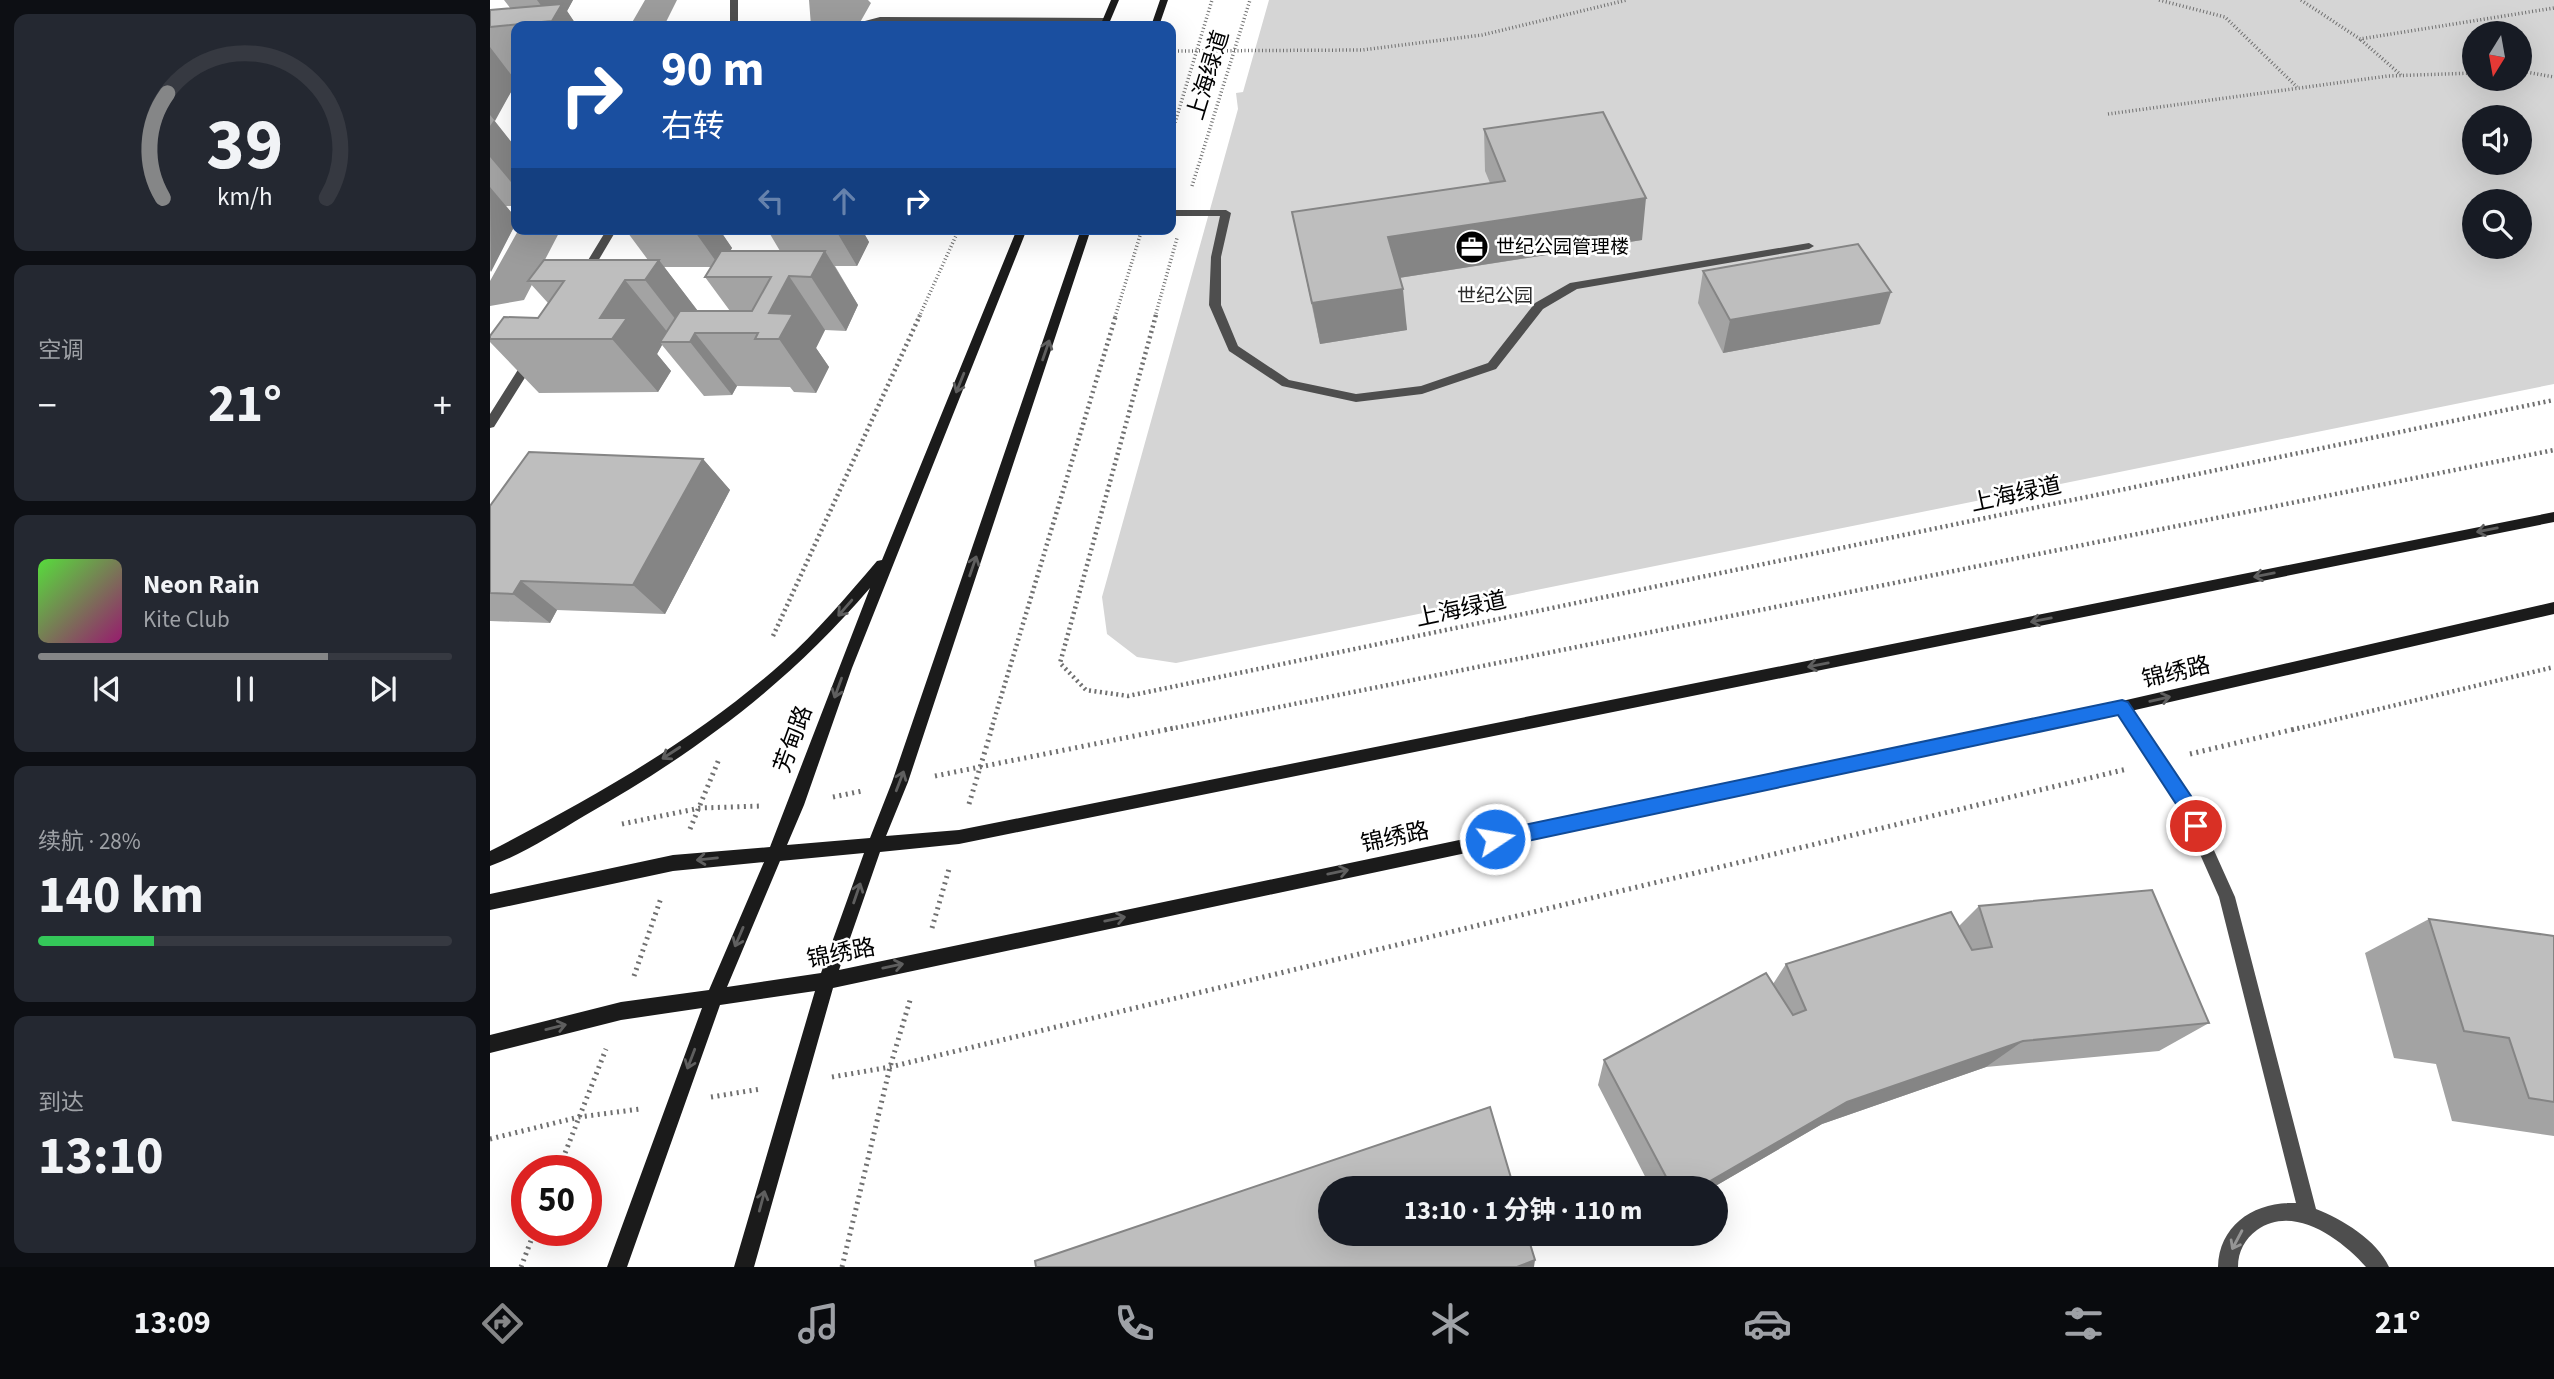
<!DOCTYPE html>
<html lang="zh">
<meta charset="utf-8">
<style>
body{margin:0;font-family:"Source Sans 3","Noto Sans SC",sans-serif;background:#242831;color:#f1f3f6;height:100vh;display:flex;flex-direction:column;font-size:26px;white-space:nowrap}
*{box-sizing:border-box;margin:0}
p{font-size:23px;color:#9ea1a6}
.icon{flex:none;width:38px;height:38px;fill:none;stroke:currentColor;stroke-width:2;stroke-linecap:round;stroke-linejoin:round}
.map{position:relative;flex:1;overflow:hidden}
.sheet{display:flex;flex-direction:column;gap:14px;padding:14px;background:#0d0f14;width:490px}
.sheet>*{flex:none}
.hud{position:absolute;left:21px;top:21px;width:665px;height:214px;border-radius:14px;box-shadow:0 7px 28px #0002;background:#1a4fa0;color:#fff;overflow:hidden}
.needle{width:46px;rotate:191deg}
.tools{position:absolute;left:1972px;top:21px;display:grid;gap:14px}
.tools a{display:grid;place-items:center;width:70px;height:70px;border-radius:50%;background:#171b24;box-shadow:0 7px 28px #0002;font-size:35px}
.speed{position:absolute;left:21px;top:1155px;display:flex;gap:14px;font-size:35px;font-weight:700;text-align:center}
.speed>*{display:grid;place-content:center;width:91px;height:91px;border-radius:50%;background:#171b24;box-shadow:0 7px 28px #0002;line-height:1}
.speed .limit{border:10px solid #d22;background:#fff;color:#111}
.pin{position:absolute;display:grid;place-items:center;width:60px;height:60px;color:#fff;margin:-30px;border:4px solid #fff;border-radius:50%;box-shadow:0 2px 7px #0007}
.me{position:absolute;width:77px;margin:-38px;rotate:78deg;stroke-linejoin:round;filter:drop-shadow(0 0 5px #0008)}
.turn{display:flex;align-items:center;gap:24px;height:147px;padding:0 35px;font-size:32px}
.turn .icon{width:91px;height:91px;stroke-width:2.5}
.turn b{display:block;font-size:49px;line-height:60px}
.lanes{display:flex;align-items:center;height:66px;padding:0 35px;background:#0003;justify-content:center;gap:35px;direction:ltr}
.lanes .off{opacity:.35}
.big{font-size:52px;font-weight:700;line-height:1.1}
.sheet .card{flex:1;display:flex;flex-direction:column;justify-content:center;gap:10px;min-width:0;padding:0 24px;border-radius:14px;background:#242831}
.sheet .dial{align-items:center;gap:0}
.dial svg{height:182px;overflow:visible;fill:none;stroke:#363941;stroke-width:7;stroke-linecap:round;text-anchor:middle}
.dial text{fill:#f1f3f6;stroke:none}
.song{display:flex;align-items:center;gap:21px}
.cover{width:84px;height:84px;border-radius:10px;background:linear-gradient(135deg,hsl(110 70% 55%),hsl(320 70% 35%))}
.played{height:7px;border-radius:4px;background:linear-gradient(90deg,#858687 70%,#363941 70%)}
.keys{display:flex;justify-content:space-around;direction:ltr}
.heat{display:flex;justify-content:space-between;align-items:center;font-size:38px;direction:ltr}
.charge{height:10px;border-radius:5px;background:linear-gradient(90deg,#34c759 28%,#363941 0)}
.trip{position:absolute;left:828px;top:1176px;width:410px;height:70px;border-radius:35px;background:#171b24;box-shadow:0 7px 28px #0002;font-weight:700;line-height:70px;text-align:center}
.dock{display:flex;height:112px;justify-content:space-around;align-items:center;background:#090b0e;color:#9ea1a6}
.dock .icon{width:49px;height:49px}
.dock .selected{color:#858687}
.dock b{font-size:32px;color:#f1f3f6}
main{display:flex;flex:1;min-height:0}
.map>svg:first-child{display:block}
.green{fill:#d5d5d5;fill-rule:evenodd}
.water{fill:#9c9c9c}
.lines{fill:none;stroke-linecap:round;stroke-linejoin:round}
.path-far2{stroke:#707070;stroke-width:3.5;stroke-dasharray:1 2.5;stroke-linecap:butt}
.path-far1{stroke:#707070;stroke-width:4.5;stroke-dasharray:2 3.5;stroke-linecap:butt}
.path{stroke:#707070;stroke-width:5;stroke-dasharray:2 4.5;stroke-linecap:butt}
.lane{fill:#4e4e4e;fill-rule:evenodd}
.secondary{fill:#1b1b1b;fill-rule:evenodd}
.wall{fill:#a3a3a3;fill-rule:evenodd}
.shaded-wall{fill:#858585}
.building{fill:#bebebe;stroke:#858585;stroke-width:2}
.oneway{stroke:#5f5f5f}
.oneway2{stroke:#959595}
.route{fill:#1a73e8;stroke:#114b97;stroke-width:2}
.labels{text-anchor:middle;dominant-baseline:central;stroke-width:5;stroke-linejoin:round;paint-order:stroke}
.far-poi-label{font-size:19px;fill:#000;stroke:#fff;text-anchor:start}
.far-park-label{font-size:19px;fill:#2c2c2c;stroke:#fff}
.street-label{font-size:23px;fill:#000;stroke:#fff}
</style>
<main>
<section class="sheet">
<div class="card dial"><svg viewBox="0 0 100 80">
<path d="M14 69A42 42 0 1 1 86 69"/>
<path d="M14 69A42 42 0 0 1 16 23" stroke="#858687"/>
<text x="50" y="56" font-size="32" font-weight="700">39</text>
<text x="50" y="72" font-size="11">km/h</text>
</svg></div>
<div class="card"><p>空调</p>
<div class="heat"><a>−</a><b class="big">21°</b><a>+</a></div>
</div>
<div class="card">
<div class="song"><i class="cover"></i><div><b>Neon Rain</b><p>Kite Club</p></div></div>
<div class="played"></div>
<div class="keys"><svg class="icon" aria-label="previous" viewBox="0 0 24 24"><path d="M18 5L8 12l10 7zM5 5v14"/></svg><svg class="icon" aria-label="pause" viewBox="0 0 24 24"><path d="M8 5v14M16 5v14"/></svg><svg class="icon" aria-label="next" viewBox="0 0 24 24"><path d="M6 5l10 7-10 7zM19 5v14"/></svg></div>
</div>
<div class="card"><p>续航 · 28%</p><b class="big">140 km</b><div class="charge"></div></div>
<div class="card"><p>到达</p><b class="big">13:10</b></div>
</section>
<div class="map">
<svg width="2064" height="1267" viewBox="0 0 2064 1267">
<rect width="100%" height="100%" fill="#fff"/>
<path class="green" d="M779 0H2064V384L686 663 647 657 617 634 612 597 748 109 746 93 753 92ZM1984 33H2030V79H1984ZM1984 117H2030V163H1984ZM1984 201H2030V247H1984Z"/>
<path class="water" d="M155 0H187L174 26H140Z
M319 0H378L381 3 368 26H321Z
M29 229H71L34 300 0 306V281Z"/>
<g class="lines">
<path class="path-far2" d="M1669 0 1735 17 1807 87
M1811 0 1870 39 2064 8
M1871 40 1911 75
M681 51 872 50 992 35 1137 0
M2030 71 2064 77
M1618 114 1898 76 1984 73
M681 136 722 0
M702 186 760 0
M429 317 469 229
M625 317 652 229
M665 317 687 238"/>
<path class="path-far1" d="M666 315 570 663 596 690 638 696 2064 400
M283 636 430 315
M501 730 626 315
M675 730 2064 450
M1802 730 2064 667"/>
<path class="path" d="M1700 754 1809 728
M445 776 684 728
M343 797 372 791
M479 804 502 728
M132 824 210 808 272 806
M200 829 229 759
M442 928 459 869
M144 976 171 898
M342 1077 400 1067 1637 769
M221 1097 271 1089
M0 1139 89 1117 150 1109
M68 1171 116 1049
M31 1267 45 1230
M352 1267 400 1067 421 997"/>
<path class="lane" d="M240 0H248V26H240Z
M390 17 616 18 620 21 616 24 390 23 372 26H356Z
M681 210H736L741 213 731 257V305L748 346 799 380 866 394 931 386 998 363 1045 303 1080 283 1319 243 1324 246 1319 249 1087 289 1053 309 1006 369 932 394 866 402 792 386 739 351 719 305 721 257 730 216H681Z
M117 229H127L98 278H90L89 275Z
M40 356 46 360 4 427 0 428V414L36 357Z
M1632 701 1637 703 1700 797 1745 897 1826 1209C1852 1219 1887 1240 1899 1267H1876C1851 1239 1804 1204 1767 1230 1755 1239 1748 1251 1748 1267H1728C1729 1224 1766 1201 1806 1203L1729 897 1689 807 1627 711 1625 707 1627 703Z"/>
<path class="secondary" d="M621 0H629L618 26H610Z
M670 0H678L669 26H661Z
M527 229H537L362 668 314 805 297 845 380 838 402 782 591 229H601L418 782 396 836 469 830 2064 512V522L469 844 390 852 349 970 1632 701 2064 602V614L1632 713 343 988 264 1267H244L325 991 230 1005 137 1267H117L212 1008 131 1020 0 1053V1035L131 1002 219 990 274 862 183 871 0 910V894L183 855 280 847 380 588C297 685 205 753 94 816 64 834 33 854 0 866V851C103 798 205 740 292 663 327 632 357 596 387 561L392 560ZM374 853 331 973 237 987 290 861Z"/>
</g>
<path class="wall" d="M14 0H83L77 11 87 26H26V83L4 121 26 148V206H16L26 218V223L0 272V10L21 9Z
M994 129 1152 240 909 278 917 330 830 344 802 212 1000 183 995 171Z
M135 229H229L242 248 240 251H290L277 229H378L375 235 379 242 367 266H345L368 305 356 331 335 330 326 348 339 367 326 393 304 392 300 387 247 386 242 395 214 396 172 345 167 354 181 371 168 392 49 393 0 342V336L48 318 58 303 38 281 158 260ZM174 267H222L215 277 240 311H208Z
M1213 271 1390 324 1233 353 1208 303Z
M213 459 240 490 175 614 67 610 60 623 0 621V506Z
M1489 906 1719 1023 1669 1051 1496 1067 1332 1124 1222 1188H1161L1108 1085 1114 1060 1283 984 1296 964 1469 926Z
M1939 919 2064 936V1136L1962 1121 1946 1064 1904 1058 1875 953Z"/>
<path class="shaded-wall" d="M47 0H83L77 11 87 26H66Z
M0 47 26 81V83L5 121 0 115Z
M4 120 26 148V188L0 157V126Z
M0 187 26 218V223L1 272Z
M1156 198 1152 240 902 279 898 237Z
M203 229H229L242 248 230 267Z
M345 229H378L375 235 379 242 367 266Z
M335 251 368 305 356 331 321 277Z
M169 260 210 314 197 334 155 280Z
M299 276 335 330 326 348 339 367 326 393 289 339 279 313Z
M135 280 179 334 170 342 172 345 167 354 181 371 168 392 122 339 110 318Z
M913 289 917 330 830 344 822 303Z
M1401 292 1390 324 1233 353 1240 320Z
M205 333 247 386 242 395 200 342Z
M213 459 240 490 175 614 143 585Z
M31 581 67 610 60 623 23 594Z
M1533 1041 1496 1067 1332 1124 1222 1188H1208L1357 1102Z
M1045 1260 1044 1267H1027Z"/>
<path class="building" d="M72 4 62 21 0 27V10Z
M1113 112 1156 198 898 237 913 289 822 303 802 212 1015 181 994 129Z
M1368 244 1401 292 1240 320 1213 271Z
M231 251H335L321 277 299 276 279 313 303 314 289 339H265L268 333H205L200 342H170L190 311H262L281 277H215Z
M54 260H169L155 280H135L110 318H137L122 339H0V336L14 317 48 318 74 281H38Z
M39 452 213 459 143 585 31 581 23 594 0 593V506Z
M1662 890 1719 1023 1533 1041 1357 1102 1208 1188H1182L1114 1060 1276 973 1303 1015 1316 1010 1296 964 1461 912 1482 950 1502 947 1489 906Z
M1939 919 2064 936V1102L2039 1098 2019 1038 1974 1031Z
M1000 1107 1024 1188H840V1234H1037L1045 1260 1027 1267H546L545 1261Z"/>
<defs><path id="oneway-shaft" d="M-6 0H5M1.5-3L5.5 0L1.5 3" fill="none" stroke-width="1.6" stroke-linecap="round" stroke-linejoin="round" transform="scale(1.75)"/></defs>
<g class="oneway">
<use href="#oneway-shaft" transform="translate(556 350) rotate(-71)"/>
<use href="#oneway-shaft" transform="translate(470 383) rotate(112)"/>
<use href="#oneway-shaft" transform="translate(1997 530) rotate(169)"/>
<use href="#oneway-shaft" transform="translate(483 566) rotate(-71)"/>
<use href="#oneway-shaft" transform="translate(1774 575) rotate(169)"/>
<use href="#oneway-shaft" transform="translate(355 608) rotate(131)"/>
<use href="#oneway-shaft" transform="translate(1551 620) rotate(169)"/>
<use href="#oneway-shaft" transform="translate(1328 665) rotate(169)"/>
<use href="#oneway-shaft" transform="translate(348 688) rotate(110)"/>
<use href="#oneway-shaft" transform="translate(1670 699) rotate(-13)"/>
<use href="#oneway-shaft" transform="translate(181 753) rotate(147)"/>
<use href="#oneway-shaft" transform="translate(410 781) rotate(-69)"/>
<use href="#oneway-shaft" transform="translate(217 859) rotate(174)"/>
<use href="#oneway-shaft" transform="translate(848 872) rotate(-12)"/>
<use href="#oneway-shaft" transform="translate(367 893) rotate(-71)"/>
<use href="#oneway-shaft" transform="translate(625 919) rotate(-12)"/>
<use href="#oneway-shaft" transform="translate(249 937) rotate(113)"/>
<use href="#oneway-shaft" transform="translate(403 966) rotate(-12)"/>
<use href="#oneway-shaft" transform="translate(66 1027) rotate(-14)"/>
<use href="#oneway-shaft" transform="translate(201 1059) rotate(111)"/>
<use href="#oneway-shaft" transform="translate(272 1201) rotate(-75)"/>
</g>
<use class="oneway2" href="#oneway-shaft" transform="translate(1747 1240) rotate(118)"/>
<path class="route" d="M1632 700 1638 702 1701 796 1714 826 1712 832 1706 834 1699 832 1688 807 1628 715 1005 848 998 845 996 839 998 834 1005 831Z"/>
<defs>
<symbol id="office-disc" viewBox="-11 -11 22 22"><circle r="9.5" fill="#000" stroke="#fff"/><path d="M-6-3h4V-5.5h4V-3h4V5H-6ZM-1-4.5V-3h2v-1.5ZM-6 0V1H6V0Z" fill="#fff"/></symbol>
</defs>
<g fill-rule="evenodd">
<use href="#office-disc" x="963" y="228" width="38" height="38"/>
</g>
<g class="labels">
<g class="far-poi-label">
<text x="1006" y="247">世纪公园管理楼</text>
</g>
<g class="far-park-label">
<text x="1005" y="296">世纪公园</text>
</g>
<g class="street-label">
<text transform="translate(718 75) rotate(-73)">上海绿道</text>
<text transform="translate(1526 494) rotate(-12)">上海绿道</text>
<text transform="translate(971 609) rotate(-12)">上海绿道</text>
<text transform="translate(1686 672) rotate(-13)">锦绣路</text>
<text transform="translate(303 739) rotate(-70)">芳甸路</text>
<text transform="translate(905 837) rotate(-12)">锦绣路</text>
<text transform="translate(351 953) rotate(-11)">锦绣路</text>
</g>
</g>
</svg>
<div class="tools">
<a><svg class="needle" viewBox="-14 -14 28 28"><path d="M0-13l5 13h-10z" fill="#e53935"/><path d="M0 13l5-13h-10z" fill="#9ea1a6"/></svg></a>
<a><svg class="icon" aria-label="sound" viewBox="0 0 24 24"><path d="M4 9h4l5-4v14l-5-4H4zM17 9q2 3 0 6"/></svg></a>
<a><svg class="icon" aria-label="search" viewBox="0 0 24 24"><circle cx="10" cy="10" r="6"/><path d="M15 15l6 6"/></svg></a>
</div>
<div class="speed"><div class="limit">50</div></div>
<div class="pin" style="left:1706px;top:826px;background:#d93025"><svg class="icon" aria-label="arrive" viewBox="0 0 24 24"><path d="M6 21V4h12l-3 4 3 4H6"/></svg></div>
<svg class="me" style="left:1005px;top:839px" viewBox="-20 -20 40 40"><circle r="17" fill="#1a73e8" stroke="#fff" stroke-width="3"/><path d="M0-11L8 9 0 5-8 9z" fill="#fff"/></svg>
<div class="trip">13:10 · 1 分钟 · 110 m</div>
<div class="hud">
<div class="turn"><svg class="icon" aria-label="right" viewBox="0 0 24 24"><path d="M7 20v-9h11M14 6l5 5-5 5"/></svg><div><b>90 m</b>右转</div></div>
<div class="lanes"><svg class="icon off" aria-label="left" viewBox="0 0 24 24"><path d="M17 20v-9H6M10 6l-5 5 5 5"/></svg><svg class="icon off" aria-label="ahead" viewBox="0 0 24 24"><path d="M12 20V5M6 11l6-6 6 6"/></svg><svg class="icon" aria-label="right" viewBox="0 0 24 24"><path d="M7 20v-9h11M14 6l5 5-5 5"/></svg></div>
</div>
</div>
</main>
<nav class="dock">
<b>13:09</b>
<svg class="icon selected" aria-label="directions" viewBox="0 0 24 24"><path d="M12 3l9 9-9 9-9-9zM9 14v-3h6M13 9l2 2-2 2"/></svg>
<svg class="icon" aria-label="music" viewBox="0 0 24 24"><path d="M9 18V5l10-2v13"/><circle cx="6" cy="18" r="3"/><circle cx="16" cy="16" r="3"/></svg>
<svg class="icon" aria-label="phone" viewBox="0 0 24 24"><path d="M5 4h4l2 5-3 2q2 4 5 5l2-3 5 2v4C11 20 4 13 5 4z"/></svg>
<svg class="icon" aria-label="climate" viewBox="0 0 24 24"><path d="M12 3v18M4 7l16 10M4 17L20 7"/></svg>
<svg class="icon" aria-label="car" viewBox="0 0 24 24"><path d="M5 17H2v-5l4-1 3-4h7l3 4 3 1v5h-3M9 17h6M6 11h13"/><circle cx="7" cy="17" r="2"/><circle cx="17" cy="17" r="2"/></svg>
<svg class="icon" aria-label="filters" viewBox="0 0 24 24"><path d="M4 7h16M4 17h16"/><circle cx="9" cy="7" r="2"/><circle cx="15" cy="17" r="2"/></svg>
<b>21°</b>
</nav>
